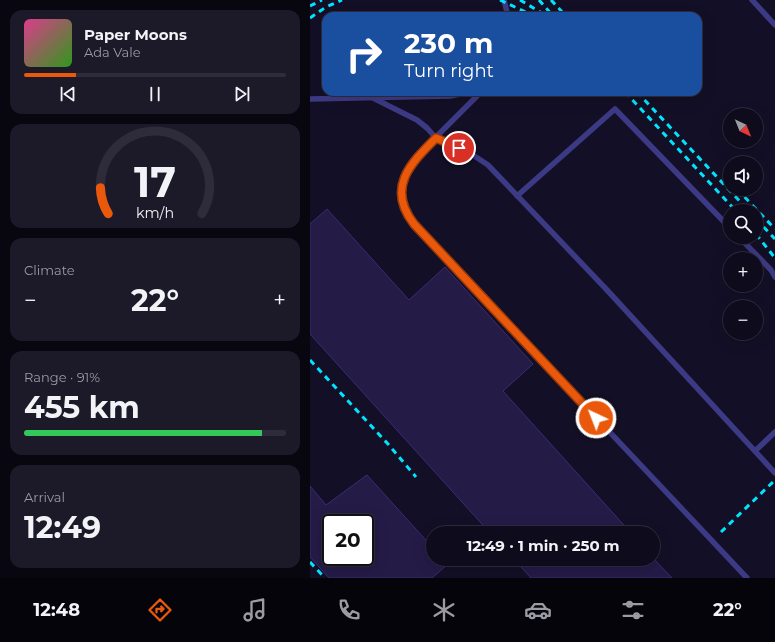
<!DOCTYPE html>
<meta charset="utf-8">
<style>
body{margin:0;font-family:Montserrat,sans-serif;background:#1c1929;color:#f1f3f6;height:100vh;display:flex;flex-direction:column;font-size:15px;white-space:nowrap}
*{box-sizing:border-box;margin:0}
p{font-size:13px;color:#9b9ba3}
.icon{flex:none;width:22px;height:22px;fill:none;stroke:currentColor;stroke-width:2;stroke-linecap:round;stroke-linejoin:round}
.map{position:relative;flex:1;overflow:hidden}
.drawer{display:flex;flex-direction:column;gap:10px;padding:10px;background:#08060f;width:310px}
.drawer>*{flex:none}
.top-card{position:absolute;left:12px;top:12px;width:380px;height:84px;border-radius:12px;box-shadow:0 4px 16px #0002,0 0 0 1px #2e2b3b;background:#1a4fa0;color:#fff;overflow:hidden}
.needle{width:26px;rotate:137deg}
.controls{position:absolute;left:413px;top:108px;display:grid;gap:8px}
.controls a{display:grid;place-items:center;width:40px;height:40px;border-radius:50%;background:#0e0b1c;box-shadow:0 4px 16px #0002,0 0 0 1px #2e2b3b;font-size:20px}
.speed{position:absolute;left:12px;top:514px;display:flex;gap:8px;font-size:20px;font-weight:700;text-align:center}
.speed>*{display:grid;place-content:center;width:52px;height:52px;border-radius:50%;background:#0e0b1c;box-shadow:0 4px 16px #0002,0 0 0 1px #2e2b3b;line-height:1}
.speed .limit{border:2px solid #111;border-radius:6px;background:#fff;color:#111}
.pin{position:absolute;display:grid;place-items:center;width:34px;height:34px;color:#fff;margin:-17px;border:2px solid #fff;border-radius:50%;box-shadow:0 1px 4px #0007}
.me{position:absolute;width:44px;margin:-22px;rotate:317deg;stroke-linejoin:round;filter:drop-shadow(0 0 3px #0008)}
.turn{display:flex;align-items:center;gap:14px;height:84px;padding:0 16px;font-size:18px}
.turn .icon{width:52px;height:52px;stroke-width:2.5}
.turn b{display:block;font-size:28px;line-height:34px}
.big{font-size:30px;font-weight:700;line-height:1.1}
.drawer .tile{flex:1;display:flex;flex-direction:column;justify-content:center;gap:6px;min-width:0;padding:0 14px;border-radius:12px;background:#1c1929}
.drawer .dial{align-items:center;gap:0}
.dial svg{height:104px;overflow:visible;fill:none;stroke:#2e2b3b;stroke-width:7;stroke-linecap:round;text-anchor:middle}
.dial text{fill:#f1f3f6;stroke:none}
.song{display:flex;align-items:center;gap:12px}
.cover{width:48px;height:48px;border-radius:6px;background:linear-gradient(135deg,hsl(330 70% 55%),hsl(110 70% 35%))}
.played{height:4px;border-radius:2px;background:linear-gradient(90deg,#ea580c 20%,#2e2b3b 20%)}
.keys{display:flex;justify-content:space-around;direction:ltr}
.heat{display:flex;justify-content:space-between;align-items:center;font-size:22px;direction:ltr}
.charge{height:6px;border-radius:3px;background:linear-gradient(90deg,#34c759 91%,#2e2b3b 0)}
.trip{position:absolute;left:116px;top:526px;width:234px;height:40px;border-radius:20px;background:#0e0b1c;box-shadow:0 4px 16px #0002,0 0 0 1px #2e2b3b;font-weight:700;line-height:40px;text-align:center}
.tabs{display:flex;height:64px;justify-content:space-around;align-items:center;background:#06040b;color:#9b9ba3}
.tabs .icon{width:28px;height:28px}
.tabs .active{color:#ea580c}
.tabs b{font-size:18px;color:#f1f3f6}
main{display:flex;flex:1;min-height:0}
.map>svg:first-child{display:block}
.building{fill:#241b47;stroke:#3b2d73;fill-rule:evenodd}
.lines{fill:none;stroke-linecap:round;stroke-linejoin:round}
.service{stroke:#3d3a85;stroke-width:5.5}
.rail{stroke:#00e5ff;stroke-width:3;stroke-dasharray:6 5;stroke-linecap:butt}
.route-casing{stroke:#983908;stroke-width:10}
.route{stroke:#ea580c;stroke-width:7}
</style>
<main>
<section class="drawer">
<div class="tile">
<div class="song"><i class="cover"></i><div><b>Paper Moons</b><p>Ada Vale</p></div></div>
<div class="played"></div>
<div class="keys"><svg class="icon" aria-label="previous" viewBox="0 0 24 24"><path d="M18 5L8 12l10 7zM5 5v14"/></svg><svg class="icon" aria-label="pause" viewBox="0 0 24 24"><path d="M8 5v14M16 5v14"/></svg><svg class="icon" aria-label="next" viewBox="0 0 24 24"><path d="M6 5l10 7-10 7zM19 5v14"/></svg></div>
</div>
<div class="tile dial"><svg viewBox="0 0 100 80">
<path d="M14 69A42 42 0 1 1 86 69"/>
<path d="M14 69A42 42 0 0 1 8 49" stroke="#ea580c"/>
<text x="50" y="56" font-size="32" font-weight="700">17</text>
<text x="50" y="72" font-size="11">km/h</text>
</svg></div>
<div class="tile"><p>Climate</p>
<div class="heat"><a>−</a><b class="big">22°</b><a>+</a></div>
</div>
<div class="tile"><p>Range · 91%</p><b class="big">455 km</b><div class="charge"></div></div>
<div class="tile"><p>Arrival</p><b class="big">12:49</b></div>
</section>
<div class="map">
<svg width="465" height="578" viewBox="0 0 465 578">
<rect width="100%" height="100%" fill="#130f26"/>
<path class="building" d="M17 209 99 300 135 267 223 364 193 391 321 533H180L0 334V224Z
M57 475 123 548V559H133L138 564 122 578H19L0 557V486L16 505ZM21 523H55V557H21Z
M343 558 362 578H221L204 559H343Z"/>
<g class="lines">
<path class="service" d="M194 0 198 16
M442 0 465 25
M171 92 105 158C89 181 86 202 104 224L437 578
M61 97 107 120 117 128 126 138 160 153 178 165 297 290 465 473
M0 99 140 96 160 92
M207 196 305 109 420 228
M429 237 461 270 465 277
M445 451 465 432"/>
<path class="rail" d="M190 0 224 16
M210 0 237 16
M229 0 243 16
M241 0 256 16
M0 6 12 0
M0 18 16 7 32 0
M315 92 426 211
M327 92 439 211
M427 189 465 229
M446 219 465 239
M446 234 465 258
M0 360 78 444 106 477
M411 532 465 480
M0 562 15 578"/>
</g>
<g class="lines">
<defs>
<path id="route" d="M149 148 126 138C100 164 76 188 104 224L286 418"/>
</defs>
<use href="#route" class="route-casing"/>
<use href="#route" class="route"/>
</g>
</svg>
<div class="controls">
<a><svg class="needle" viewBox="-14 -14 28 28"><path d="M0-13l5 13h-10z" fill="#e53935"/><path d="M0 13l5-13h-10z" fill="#9b9ba3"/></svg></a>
<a><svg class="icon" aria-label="sound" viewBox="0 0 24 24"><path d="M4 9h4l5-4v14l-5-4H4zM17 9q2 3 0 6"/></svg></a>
<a><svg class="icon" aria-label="search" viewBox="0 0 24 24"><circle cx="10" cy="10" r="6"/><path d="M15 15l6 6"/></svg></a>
<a>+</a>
<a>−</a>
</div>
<div class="speed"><div class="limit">20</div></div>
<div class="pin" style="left:149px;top:148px;background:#d93025"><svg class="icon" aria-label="arrive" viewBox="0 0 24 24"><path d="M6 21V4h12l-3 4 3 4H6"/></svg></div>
<svg class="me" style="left:286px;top:418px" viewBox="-20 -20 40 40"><circle r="17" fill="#ea580c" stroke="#fff" stroke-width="3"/><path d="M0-11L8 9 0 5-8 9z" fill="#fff"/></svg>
<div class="trip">12:49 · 1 min · 250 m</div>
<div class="top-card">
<div class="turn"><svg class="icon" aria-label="right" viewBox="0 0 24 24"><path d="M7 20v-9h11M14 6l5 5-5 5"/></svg><div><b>230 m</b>Turn right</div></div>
</div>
</div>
</main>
<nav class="tabs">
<b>12:48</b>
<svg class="icon active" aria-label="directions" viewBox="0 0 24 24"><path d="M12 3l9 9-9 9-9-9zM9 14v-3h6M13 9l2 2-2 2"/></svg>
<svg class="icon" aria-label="music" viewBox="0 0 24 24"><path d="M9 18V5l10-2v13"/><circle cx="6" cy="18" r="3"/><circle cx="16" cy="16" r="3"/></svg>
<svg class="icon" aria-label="phone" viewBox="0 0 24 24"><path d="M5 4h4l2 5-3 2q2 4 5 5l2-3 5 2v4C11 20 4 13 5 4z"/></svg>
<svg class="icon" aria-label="climate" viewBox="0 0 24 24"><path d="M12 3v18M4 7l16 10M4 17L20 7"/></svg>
<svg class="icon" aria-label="car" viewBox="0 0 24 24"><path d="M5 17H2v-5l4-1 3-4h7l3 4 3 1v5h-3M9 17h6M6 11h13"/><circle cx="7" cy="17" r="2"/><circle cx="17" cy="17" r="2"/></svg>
<svg class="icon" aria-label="filters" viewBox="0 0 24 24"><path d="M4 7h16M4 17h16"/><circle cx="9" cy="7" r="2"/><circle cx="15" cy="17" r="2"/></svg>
<b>22°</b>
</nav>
